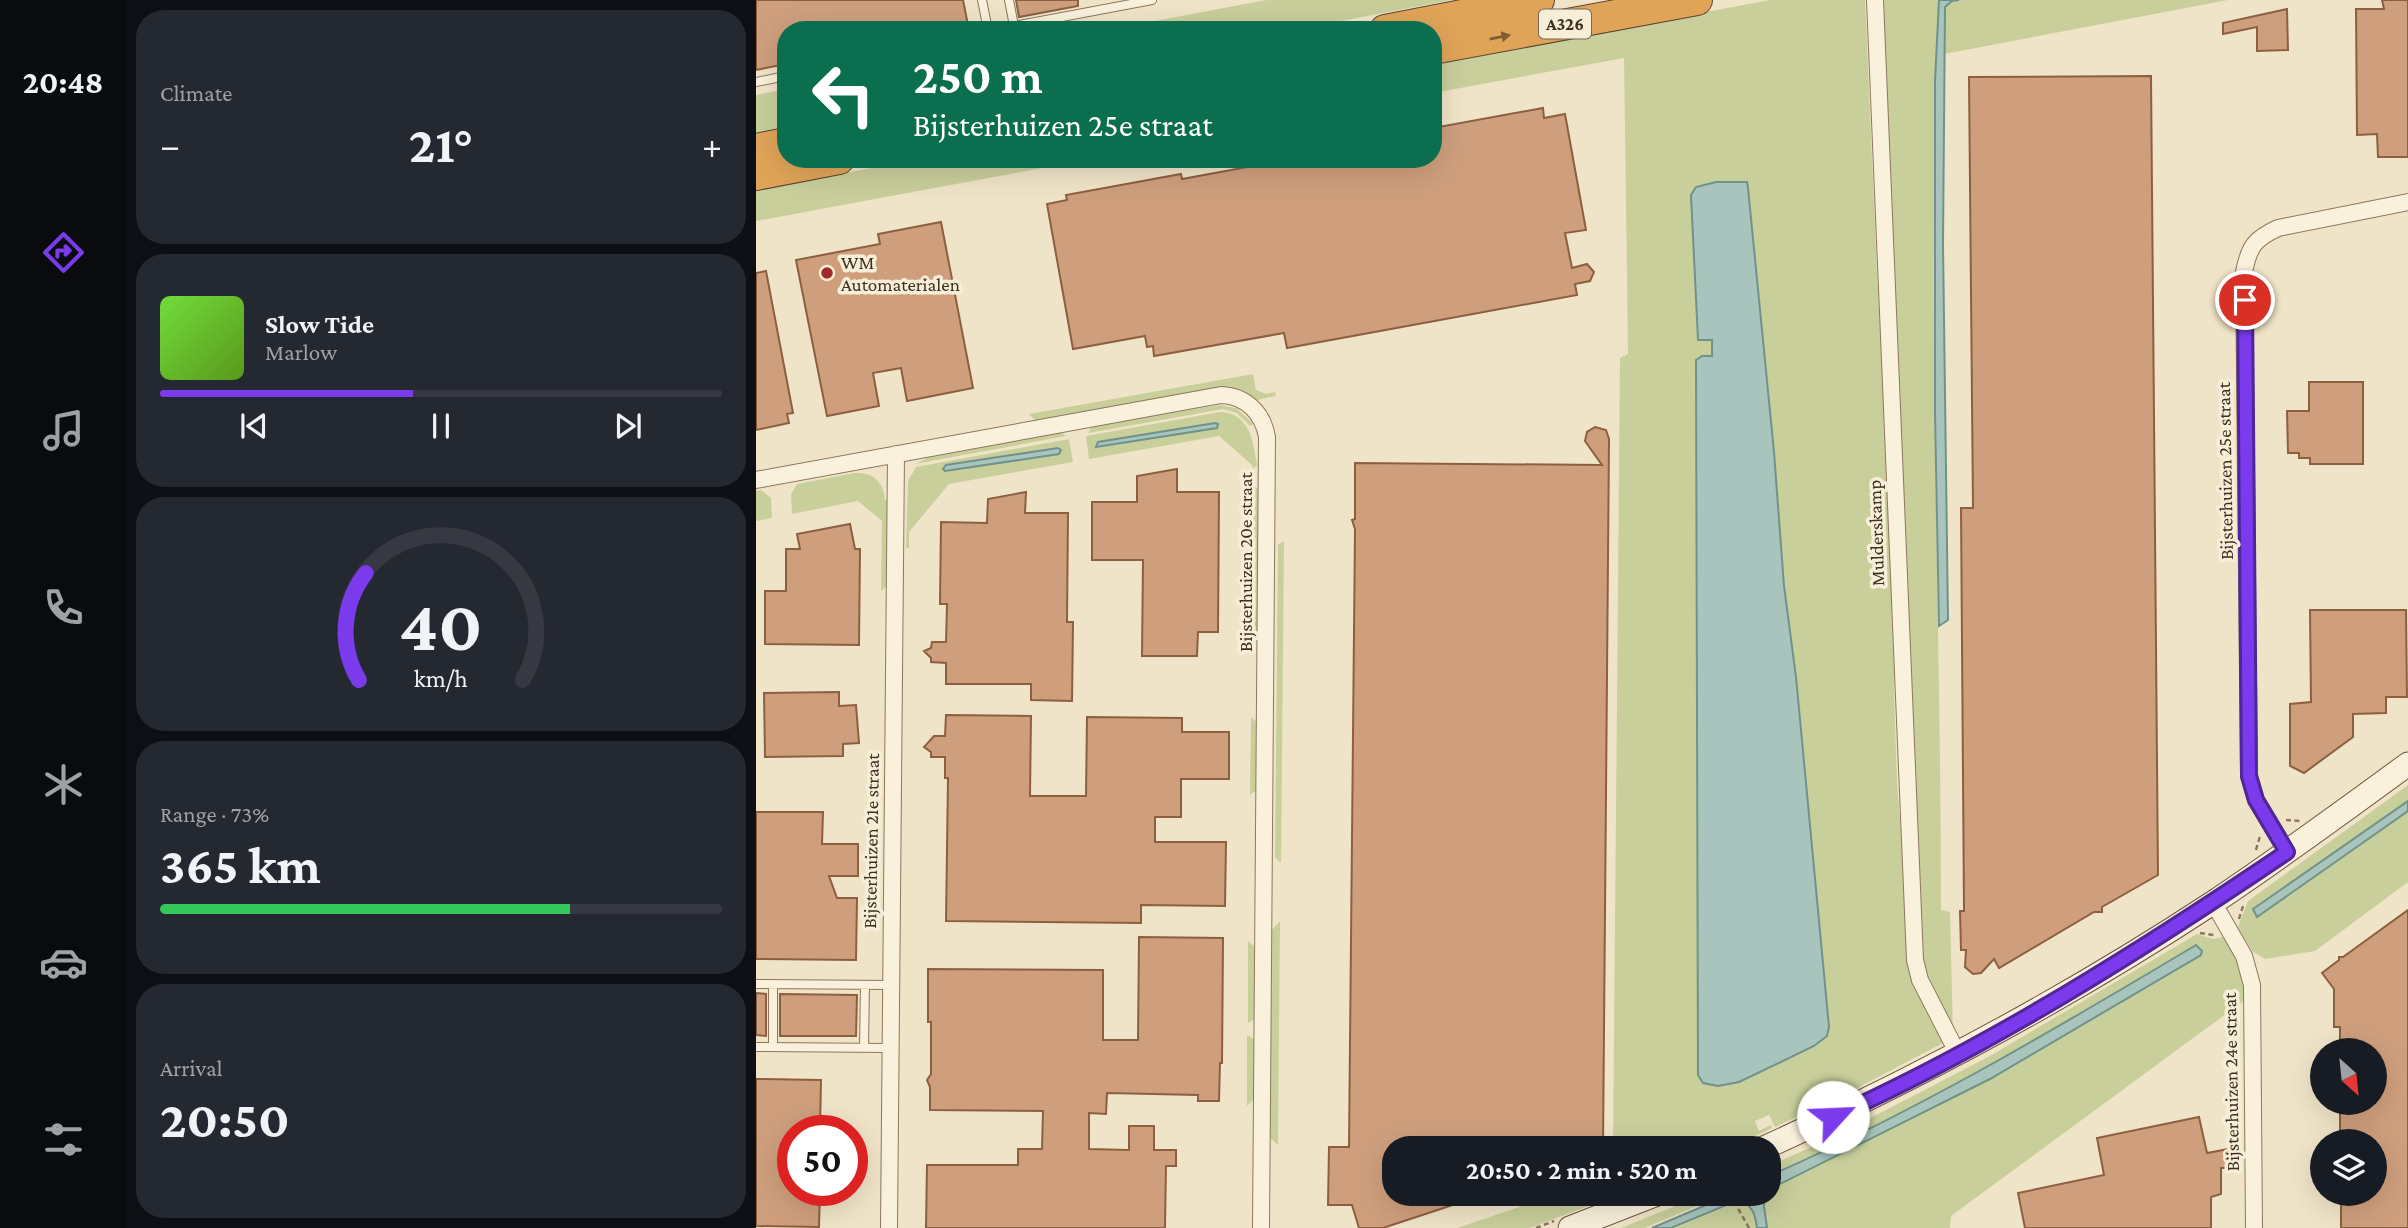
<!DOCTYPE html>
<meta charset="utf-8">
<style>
body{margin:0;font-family:"Crimson Pro",serif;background:#242831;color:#f1f3f6;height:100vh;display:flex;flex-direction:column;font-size:26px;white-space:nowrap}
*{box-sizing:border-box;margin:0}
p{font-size:23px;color:#9ea1a6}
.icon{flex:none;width:38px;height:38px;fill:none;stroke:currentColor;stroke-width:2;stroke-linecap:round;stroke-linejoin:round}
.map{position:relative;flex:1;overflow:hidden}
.side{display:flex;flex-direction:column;gap:10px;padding:10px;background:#0d0f14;width:630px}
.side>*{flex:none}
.banner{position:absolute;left:21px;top:21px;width:665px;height:147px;border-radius:28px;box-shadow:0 7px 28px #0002;background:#0b6e4f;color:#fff;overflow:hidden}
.needle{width:46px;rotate:153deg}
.fabs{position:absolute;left:1554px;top:1038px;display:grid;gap:14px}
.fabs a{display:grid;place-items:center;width:77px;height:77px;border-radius:50%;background:#171b24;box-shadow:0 7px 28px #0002;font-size:35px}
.speed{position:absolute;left:21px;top:1115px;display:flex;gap:14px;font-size:35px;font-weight:700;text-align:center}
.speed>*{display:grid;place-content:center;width:91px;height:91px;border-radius:50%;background:#171b24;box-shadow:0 7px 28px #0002;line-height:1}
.speed .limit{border:10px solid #d22;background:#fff;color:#111}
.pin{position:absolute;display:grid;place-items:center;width:60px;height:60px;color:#fff;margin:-30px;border:4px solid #fff;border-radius:50%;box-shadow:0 2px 7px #0007}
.me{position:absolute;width:77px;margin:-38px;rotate:65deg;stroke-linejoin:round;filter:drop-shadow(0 0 5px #0008)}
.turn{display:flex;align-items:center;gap:24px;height:147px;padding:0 21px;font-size:32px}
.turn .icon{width:91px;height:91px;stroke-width:2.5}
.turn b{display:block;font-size:49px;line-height:60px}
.big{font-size:52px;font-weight:700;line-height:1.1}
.side .widget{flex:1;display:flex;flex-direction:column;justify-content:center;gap:10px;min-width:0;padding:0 24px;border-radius:28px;background:#242831}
.side .dial{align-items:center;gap:0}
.dial svg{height:182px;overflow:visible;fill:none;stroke:#363941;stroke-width:7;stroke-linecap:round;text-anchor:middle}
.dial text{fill:#f1f3f6;stroke:none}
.song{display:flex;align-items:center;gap:21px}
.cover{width:84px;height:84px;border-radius:10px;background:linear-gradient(135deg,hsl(100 70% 55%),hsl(90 70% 35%))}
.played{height:7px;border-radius:4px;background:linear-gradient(90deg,#7c3aed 45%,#363941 45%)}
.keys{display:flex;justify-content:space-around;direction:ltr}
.heat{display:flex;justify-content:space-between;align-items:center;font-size:38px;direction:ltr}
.charge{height:10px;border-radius:5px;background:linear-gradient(90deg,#34c759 73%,#363941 0)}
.trip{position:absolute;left:626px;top:1136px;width:399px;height:70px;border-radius:28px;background:#171b24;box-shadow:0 7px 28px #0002;font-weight:700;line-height:70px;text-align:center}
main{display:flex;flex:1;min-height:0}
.dock{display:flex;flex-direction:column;width:126px;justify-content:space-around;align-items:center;background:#090b0e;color:#9ea1a6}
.dock .icon{width:49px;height:49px}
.dock .selected{color:#7c3aed}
.dock b{font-size:32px;color:#f1f3f6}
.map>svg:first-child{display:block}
.green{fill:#c9cf9b;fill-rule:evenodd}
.water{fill:#a9c4bc;stroke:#6f938a;stroke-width:2}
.building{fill:#cf9f7d;stroke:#8d5f41;stroke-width:2}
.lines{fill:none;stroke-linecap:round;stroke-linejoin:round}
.service-casing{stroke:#8d765c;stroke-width:10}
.minor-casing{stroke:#8d765c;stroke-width:18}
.secondary-casing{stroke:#6f573f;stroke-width:25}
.motorway-casing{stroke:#5b4430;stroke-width:32}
.path{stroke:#8d765c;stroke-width:2.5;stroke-dasharray:5 3.5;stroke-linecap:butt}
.service{stroke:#faf1dc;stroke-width:8}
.minor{stroke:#faf1dc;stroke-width:16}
.secondary{stroke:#faf1dc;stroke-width:23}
.motorway{stroke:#e0a458;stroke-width:30}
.oneway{fill:#7e5d36}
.route-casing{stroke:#51269a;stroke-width:18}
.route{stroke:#7c3aed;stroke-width:12}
.poi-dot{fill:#9e2a2b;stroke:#f7eed8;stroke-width:2.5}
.labels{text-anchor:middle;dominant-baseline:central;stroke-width:7;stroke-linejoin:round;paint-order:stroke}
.shield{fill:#f7eed8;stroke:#756857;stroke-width:2}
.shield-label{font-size:18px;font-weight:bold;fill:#3d2e20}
.poi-label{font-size:19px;fill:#3d2e20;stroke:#f7eed8;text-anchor:start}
.street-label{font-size:19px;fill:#3d2e20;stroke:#f7eed8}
</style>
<main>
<nav class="dock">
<b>20:48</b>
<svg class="icon selected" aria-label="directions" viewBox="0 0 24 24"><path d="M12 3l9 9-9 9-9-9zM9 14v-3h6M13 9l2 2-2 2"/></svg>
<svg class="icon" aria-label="music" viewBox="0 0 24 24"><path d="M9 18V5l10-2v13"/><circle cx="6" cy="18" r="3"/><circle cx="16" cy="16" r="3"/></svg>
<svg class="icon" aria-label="phone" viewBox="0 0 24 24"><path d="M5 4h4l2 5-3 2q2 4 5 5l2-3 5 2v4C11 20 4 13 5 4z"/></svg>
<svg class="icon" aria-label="climate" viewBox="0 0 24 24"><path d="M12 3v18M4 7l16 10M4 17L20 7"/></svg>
<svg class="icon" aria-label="car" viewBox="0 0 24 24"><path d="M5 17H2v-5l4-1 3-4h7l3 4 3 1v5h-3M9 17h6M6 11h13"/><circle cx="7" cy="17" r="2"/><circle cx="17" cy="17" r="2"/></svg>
<svg class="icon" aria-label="filters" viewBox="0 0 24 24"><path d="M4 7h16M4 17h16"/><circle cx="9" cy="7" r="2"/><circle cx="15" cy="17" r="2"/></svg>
</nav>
<section class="side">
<div class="widget"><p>Climate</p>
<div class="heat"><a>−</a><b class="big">21°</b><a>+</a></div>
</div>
<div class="widget">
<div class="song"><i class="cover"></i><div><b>Slow Tide</b><p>Marlow</p></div></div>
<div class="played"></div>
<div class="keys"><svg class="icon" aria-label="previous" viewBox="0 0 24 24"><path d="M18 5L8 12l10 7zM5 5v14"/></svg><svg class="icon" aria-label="pause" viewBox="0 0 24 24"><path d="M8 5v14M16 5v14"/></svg><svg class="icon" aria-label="next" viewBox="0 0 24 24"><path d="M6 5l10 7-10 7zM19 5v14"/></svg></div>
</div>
<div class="widget dial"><svg viewBox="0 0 100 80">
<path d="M14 69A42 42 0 1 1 86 69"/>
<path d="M14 69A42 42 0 0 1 17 22" stroke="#7c3aed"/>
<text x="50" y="56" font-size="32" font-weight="700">40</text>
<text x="50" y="72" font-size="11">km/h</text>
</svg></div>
<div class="widget"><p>Range · 73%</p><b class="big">365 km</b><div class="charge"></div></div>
<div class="widget"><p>Arrival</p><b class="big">20:50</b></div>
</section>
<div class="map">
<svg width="1652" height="1228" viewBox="0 0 1652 1228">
<rect width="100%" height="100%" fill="#f0e4c8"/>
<path class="green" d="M510 0H696L537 30H351Z
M1014 0H1109L1121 272 1139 603 1138 691 1141 782 1155 961 1189 1042 1088 1095 1019 1127 1013 1115 999 1121 1003 1131 1015 1125 1016 1128 972 1148H857L864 358 872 354 868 58 677 93V63ZM960 182H990L992 188 1018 452 1028 586 1040 677 1073 1027 1071 1036 1058 1046 983 1082 942 1075 940 360 946 356 956 357V339L942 340 935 195 941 187Z
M1125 0H1183C1170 303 1185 607 1185 910L1194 912 1197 1035 1167 979Z
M1203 0H1472L1188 54 1189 7 1196 1Z
M30 89V131L0 137V95Z
M164 159H335L0 221V190Z
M497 374 500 390 510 394 519 392 520 396 501 400 484 390 463 388 279 420 273 414Z
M463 405 480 408 498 424 494 426 481 413 467 409 332 433 336 426Z
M464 412C494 413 497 441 501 465L497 469 496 465 463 436 333 459 330 436Z
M305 432 310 436 159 464 177 455Z
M313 439 317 462 193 484 153 532V548H150L152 481 160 467Z
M99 473C117 472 128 482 129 500H132L131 586 125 591 126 521 102 501 36 514 35 494 41 484Z
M497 485 503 490 502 634 495 640Z
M5 490 15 498 16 518 0 521V491Z
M528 541 525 863 519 857 522 545Z
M495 717 501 722V790L494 795Z
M1652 785V882L1559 951 1509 959 1496 951 1482 927 1492 901Z
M524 921 522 1145 514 1138 516 930Z
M1441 934 1457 939 1467 937C1480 956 1489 977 1489 1000L1195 1216 1194 1228H1011L1007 1198 1016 1188 1234 1079 1444 955 1439 945C1301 1028 1161 1111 1013 1176V1166L1078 1137 1232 1057Z
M492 941 498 946V1020L492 1023Z
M491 1035 498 1039V1099L491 1106Z
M802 1194H864L774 1228H701Z
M949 1194H980L982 1198C997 1206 999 1212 1001 1228H919L972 1206 973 1199 969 1194 889 1228H865Z"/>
<path class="water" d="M1183 0H1203L1196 1 1189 7 1187 244 1192 620 1183 626 1179 413V81Z
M960 182H991L992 188 1018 452 1028 586 1040 677 1073 1027 1071 1036 1058 1046 983 1082 962 1086 947 1083 942 1075 940 360 946 356H956V340H942L935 195 940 187Z
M459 423 462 424 461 428 340 447 342 442Z
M302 448 305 450 303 454 189 471 187 469 190 465Z
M1652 801V811L1501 917 1497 909Z
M1440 945 1446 951 1445 955 1234 1079 1016 1188 1013 1191V1176C1161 1111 1301 1028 1440 945Z
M980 1194H1011L1007 1199 1011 1228H1001C999 1212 996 1206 982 1198Z
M969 1197 971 1205 915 1228H896Z"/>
<path class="building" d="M0 0H207L213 30H30V64L0 70Z
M260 0H322V6L263 17Z
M1626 0H1652V157H1622L1621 134 1601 135 1600 9H1628Z
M1531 9 1532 50 1501 51V27L1467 34V23Z
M1395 76 1402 875 1346 907V912H1338L1243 968 1238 959 1225 973 1217 974 1209 967 1210 950H1205L1204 911H1208L1205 508H1217L1213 77Z
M787 108 788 118 809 114 830 230 809 233 816 268 831 264 838 272 834 281 819 284 821 295 531 348 528 333 398 356 397 346 391 347 389 336 317 349 291 204 311 200 310 195 425 174 426 179 497 166V161L507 159H677V128Z
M185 222 217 388 151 401 145 368 117 373 123 406 71 416 40 260 124 244 122 234Z
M10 271 37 413 31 414 33 423 0 430V273Z
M1553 382H1607V464H1554V458H1543V453H1532L1531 411H1553Z
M839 427 850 430 853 439 847 1148H639V1194H724V1196L627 1228H603L596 1205H572L573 1147H593L599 529 596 520 599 519V463L846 465 829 441 831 432Z
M421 469V492H463L462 632H442L441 656H386L387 560H336V502H381V476Z
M270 492 269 513H312L311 622H317L316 701 275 700V684H190V663L175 662V658L168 651 175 648 176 642H190L191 604H184L185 522 231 523 232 499Z
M94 524 99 549H104L103 645 9 644V591H30V549H44L41 534Z
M1554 610H1650L1651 697H1630V713L1597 714V737L1548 773 1534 766V704L1555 702Z
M83 692V706L100 705 103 743 87 744V756L9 757 8 693Z
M190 715 275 716 274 796H330L331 717 426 718V732H473V779H425V817H399V842H470L469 906 385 905V923L190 921 192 778H189V757H175V752L168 747 178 736H189Z
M0 812H67L66 844H102V876H73L81 898H101L100 960 0 959Z
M1652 910V1228H1585V1194H1619V1141H1584V1102H1619V1050H1584V1027H1578V989L1566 973 1583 960V957H1587Z
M383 937 467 938 466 1063H464L463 1101H442V1095L351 1093 350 1114 333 1113V1149L373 1150V1126H398V1150H420V1166H410L409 1228H170L171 1165H262V1149H286L287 1111 174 1110V1087L171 1080 175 1074V1022H172V969L347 970V1040H382Z
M0 993 10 994V1036L0 1035Z
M24 994 101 995 100 1036H24Z
M0 1079 65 1080 64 1130H37V1190H64L63 1227 0 1226Z
M1443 1117 1451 1153 1483 1147V1168H1465V1194L1455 1197V1228H1269L1262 1193 1348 1175 1341 1138Z"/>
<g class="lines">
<defs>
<path id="service" d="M226 0 231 25
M253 0 258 26 396 0
M0 82 30 76
M0 984 135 985
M0 1047 134 1048
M17 1047V984
M108 1048 109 985"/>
<path id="minor" d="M1119 0 1159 960 1164 980 1202 1054
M0 480 465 395C490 396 507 413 511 437L505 1228
M1531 852 1500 800 1493 776 1488 272C1493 247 1498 239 1522 228L1652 202
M1457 902 1488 956 1496 985 1498 1228
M133 1228 140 454"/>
<path id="secondary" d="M1008 1148C1164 1077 1315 996 1458 902 1524 858 1588 811 1652 764
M814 1228 901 1194"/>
<path id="motorway" d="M629 30 783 0
M677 49 941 0
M0 149 30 143
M0 175 83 159"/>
</defs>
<use href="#service" class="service-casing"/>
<use href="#minor" class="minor-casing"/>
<use href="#secondary" class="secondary-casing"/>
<use href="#motorway" class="motorway-casing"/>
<path class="path" d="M1530 820 1544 821
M1500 850 1504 836
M1483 919 1487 906
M1444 933 1458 935
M977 1148 990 1142
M974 1194 993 1228
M915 1204 941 1194
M780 1228 798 1221"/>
<use href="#service" class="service"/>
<use href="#minor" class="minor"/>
<use href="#secondary" class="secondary"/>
<use href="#motorway" class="motorway"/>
</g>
<defs><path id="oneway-solid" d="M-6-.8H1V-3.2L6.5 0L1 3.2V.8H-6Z" transform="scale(1.75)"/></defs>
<use class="oneway" href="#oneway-solid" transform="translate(744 37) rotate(-11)"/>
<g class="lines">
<defs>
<path id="route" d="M1077 1117C1236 1045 1386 950 1531 852L1500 800 1493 776 1489 300"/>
</defs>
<use href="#route" class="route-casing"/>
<use href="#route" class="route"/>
</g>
<circle class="poi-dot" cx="71" cy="273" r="7"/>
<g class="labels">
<rect class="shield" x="783" y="9.5" width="52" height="29" rx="5"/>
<g class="shield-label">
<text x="809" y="24">A326</text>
</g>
<g class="poi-label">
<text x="85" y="262">WM<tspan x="85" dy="22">Automaterialen</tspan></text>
</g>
<g class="street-label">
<text transform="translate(1469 471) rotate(-91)">Bijsterhuizen 25e straat</text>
<text transform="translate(1120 533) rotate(-92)">Mulderskamp</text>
<text transform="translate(489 562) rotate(-90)">Bijsterhuizen 20e straat</text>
<text transform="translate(115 841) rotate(-89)">Bijsterhuizen 21e straat</text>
<text transform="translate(1475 1082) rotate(-91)">Bijsterhuizen 24e straat</text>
</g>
</g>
</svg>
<div class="fabs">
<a><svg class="needle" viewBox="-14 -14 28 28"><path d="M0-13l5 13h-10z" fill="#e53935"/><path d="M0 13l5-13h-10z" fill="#9ea1a6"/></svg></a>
<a><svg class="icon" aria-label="layers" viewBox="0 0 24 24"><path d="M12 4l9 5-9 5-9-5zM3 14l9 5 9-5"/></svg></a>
</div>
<div class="speed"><div class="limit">50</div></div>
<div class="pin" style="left:1489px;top:300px;background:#d93025"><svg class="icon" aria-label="arrive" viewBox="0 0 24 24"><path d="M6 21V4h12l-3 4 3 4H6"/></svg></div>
<svg class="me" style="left:1077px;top:1117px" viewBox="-20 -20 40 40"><circle r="19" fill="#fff"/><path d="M0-13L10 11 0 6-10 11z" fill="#7c3aed"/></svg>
<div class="trip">20:50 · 2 min · 520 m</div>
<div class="banner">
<div class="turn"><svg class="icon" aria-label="left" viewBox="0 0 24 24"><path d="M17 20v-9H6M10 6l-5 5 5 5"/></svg><div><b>250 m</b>Bijsterhuizen 25e straat</div></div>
</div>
</div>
</main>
